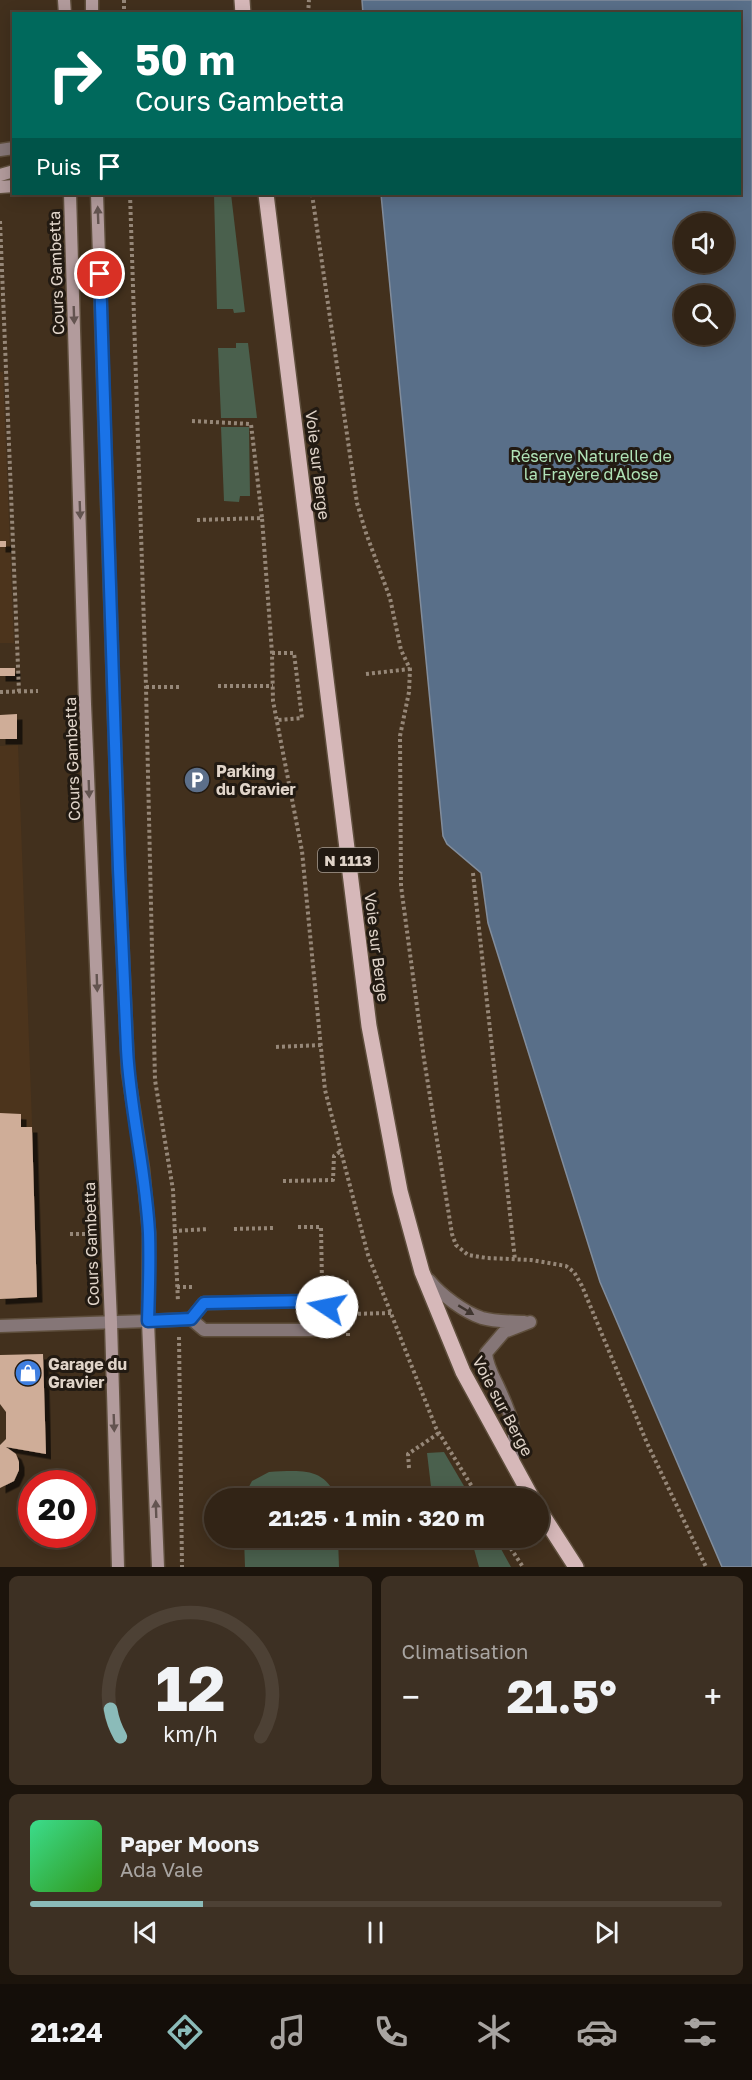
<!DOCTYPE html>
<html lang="fr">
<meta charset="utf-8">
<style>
body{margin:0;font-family:"Golos Text",sans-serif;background:#3d3023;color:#f1f3f6;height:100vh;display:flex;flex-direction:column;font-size:22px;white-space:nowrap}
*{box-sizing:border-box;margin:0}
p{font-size:20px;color:#a8a4a1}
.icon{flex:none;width:33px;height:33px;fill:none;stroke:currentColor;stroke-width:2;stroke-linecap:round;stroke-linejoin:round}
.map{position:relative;height:1567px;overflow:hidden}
.details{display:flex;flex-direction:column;gap:9px;padding:9px;background:#1c140c;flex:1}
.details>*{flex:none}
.hud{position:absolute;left:12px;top:12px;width:729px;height:183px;border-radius:0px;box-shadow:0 3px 15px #0003,0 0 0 2px #4d4135;background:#00695c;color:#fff;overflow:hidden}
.buttons{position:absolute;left:674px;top:213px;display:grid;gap:12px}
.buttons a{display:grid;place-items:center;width:60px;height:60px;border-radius:50%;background:#322416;box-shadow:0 3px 15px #0003,0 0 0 2px #4d4135;font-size:30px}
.speed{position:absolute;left:18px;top:1470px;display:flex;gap:12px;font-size:30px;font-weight:700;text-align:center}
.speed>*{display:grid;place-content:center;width:78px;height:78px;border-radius:50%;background:#322416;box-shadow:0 3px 15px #0003,0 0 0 2px #4d4135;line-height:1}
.speed .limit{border:9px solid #d22;background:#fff;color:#111}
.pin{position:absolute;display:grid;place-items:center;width:51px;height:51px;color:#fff;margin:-26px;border:3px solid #fff;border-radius:50%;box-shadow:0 2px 6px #0007}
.me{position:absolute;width:66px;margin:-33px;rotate:281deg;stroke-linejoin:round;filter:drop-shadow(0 0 4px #0008)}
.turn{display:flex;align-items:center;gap:21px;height:126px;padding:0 24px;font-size:27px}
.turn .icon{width:78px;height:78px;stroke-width:2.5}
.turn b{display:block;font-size:42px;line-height:51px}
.then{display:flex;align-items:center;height:57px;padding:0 24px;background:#0003;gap:12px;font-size:22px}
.big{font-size:45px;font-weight:700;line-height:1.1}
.details .widget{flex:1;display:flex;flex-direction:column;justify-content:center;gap:9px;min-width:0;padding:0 21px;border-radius:9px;background:#3d3023}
.details .dial{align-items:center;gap:0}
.dial svg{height:156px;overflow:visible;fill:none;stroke:#4d4135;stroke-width:7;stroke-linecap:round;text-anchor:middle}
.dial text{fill:#f1f3f6;stroke:none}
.song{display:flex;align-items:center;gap:18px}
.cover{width:72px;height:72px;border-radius:9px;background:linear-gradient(135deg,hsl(150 70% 55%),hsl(110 70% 35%))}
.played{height:6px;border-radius:3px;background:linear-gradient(90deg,#8bbbb9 25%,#4d4135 25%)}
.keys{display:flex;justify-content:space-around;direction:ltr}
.heat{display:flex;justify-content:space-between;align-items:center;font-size:33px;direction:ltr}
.details .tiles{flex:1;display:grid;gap:9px;grid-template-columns:1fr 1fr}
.widget:last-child{grid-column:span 2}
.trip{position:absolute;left:204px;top:1488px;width:345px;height:60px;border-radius:30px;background:#322416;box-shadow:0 3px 15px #0003,0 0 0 2px #4d4135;font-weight:700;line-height:60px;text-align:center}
.dock{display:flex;height:96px;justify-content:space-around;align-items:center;background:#140e09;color:#a8a4a1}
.dock .icon{width:42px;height:42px}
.dock .on{color:#8bbbb9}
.dock b{font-size:27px;color:#f1f3f6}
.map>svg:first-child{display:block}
.built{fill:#4c341c}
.green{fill:#4a604d}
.water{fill:#596f89;stroke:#828d9c;stroke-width:1.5;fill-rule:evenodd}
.building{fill:#cfad98;filter:url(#shadow)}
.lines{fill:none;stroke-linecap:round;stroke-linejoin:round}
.lane-casing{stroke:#5e4e3c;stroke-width:15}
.street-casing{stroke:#5e4e3c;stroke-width:15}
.secondary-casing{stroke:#5e4e3c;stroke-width:15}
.primary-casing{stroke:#5e4e3c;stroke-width:18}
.path{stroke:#968778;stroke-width:4;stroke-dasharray:3 3;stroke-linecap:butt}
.lane{stroke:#857677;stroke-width:12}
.street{stroke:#857677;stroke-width:12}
.secondary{stroke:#b29b9c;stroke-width:12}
.primary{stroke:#d6b8b9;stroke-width:15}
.oneway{fill:#635450}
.oneway2{fill:#403630}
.route-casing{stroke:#114b97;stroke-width:15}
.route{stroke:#1a73e8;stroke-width:10}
.labels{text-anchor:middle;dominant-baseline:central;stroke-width:6;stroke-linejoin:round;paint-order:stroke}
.shield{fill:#221a12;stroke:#a79c92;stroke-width:1.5}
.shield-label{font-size:15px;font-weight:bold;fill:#e0d4c9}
.street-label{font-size:16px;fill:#e0d4c9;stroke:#221a12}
.park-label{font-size:16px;fill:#b0e3b7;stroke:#221a12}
.poi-label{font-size:16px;font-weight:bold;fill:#e0d4c9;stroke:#221a12;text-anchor:start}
</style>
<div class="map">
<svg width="752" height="1567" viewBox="0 0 752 1567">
<defs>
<filter id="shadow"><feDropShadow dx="5.5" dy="5.5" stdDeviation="0" flood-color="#0009"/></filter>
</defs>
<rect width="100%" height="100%" fill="#42301d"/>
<path class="built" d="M0 372H3L14 643H0Z
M18 745 33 1149H0V746Z"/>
<path class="green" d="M214 194H231L245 312 234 313 233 309H217Z
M236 343H248L257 418H221L218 348H236Z
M221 427H249L250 496H240L239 502 224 501Z
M444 1452 471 1498H440L432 1495 427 1453Z
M269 1472C298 1471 325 1466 336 1498H243L252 1481Z
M244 1538H338L339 1567H245Z
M471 1538H495L511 1567H479Z"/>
<path class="water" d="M362 0H752V1567H722L600 1282 488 923 481 873 447 844 443 836 381 194H740V14H363ZM684 224H723V262H684ZM684 296H723V334H684Z"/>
<path class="building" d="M0 541H6V547H0Z
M0 668H15V676H0Z
M17 714V739H0V715Z
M0 1113 21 1114V1127H32L37 1297 0 1299Z
M43 1354 46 1454 6 1447 16 1454 19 1462V1470L14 1481 0 1488V1445L6 1439V1412L0 1404V1355Z"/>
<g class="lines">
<defs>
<path id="lane" d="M0 150 14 148
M429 1280C441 1295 464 1312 482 1318 495 1322 511 1321 524 1322
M313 1301 327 1307V1322L313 1330H204L191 1319 204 1303Z
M148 1321 191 1319
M512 1463C519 1432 510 1412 497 1384 492 1374 487 1365 486 1353L504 1332 530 1322"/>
<path id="street" d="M0 1326 148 1321"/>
<path id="secondary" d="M64 0 65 14
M92 0V14
M0 175 14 171
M0 187 14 186
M70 194 85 704 111 1322 118 1567
M97 194 119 869 128 1072 143 1169 149 1233 148 1321 158 1567"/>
<path id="primary" d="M242 0 243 14
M266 194 369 1026 400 1191 422 1272 463 1372 532 1498
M538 1508 576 1567"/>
</defs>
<use href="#lane" class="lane-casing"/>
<use href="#street" class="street-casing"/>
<use href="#secondary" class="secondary-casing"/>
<use href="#primary" class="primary-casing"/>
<path class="path" d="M124 0V14
M308 14 309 0
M130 194 146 687 155 1080 173 1190 178 1302
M312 194 357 503 366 533 390 598 401 650 410 669 409 692 400 736 401 886 424 1059 452 1234 456 1245 468 1255 487 1258 531 1260 566 1266 574 1272 582 1286 647 1443 706 1567
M0 221 19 692
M192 421 251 424 262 518
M197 520 262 518 272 653 273 701 302 851 325 1090 368 1255 436 1428 479 1498
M272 653H294L302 718 277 720
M366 674 410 669
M218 686H273
M146 687H180
M0 692 38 691
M473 873 515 1260
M276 1047 321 1045
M283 1181 333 1180 334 1156 341 1151
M298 1227H321L322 1283
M234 1229 273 1228
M173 1231 209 1229
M70 1234H91
M323 1283 347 1282V1304
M177 1287H193
M348 1312V1314L391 1313
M348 1336V1324
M179 1337 182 1567
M409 1468 408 1454 439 1433
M504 1538 523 1567"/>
<use href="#lane" class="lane"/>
<use href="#street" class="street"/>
<use href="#secondary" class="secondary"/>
<use href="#primary" class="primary"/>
</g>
<defs><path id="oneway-solid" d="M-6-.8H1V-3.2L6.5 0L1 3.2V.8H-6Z" transform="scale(1.5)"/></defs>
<g class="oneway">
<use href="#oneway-solid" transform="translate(98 215) rotate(-92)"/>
<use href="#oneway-solid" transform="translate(74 315) rotate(88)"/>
<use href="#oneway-solid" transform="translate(80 510) rotate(88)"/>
<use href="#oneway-solid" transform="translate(89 789) rotate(88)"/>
<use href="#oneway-solid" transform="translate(97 983) rotate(88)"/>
<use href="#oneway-solid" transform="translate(114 1423) rotate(88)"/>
<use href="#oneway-solid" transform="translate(156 1509) rotate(-92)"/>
</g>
<use class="oneway2" href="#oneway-solid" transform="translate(466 1310) rotate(31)"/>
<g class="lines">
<defs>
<path id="route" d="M100 274 119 869 127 1049C130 1111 146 1171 149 1233 150 1262 149 1292 148 1321L191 1319 204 1303 313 1301 327 1307"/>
</defs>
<use href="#route" class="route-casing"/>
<use href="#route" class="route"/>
</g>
<defs>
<symbol id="parking-disc" viewBox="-11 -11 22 22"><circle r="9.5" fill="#5c6f8a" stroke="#221a12"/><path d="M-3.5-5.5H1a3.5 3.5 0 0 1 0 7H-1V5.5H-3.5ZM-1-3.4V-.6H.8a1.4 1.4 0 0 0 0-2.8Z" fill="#fff"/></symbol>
<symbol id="shop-disc" viewBox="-11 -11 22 22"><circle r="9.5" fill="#3f7fe0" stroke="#221a12"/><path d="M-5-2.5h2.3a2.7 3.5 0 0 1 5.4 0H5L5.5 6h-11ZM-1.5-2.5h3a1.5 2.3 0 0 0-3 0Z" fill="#fff"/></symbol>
</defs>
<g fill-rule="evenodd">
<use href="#parking-disc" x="182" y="765" width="30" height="30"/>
<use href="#shop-disc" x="13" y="1358" width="30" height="30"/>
</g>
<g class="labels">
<rect class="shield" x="318" y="848" width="60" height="24" rx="4.5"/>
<g class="shield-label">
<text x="348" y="860">N 1113</text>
</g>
<g class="street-label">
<text transform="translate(56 273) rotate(-92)">Cours Gambetta</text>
<text transform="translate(318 465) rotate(83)">Voie sur Berge</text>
<text transform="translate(72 759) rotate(-92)">Cours Gambetta</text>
<text transform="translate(377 947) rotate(83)">Voie sur Berge</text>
<text transform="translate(91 1244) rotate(-92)">Cours Gambetta</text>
<text transform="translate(503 1406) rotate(62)">Voie sur Berge</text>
</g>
<g class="park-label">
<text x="591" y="456">Réserve Naturelle de<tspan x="591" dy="18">la Frayère d'Alose</tspan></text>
</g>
<g class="poi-label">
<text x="216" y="771">Parking<tspan x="216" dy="18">du Gravier</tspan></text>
<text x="48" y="1364">Garage du<tspan x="48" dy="18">Gravier</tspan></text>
</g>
</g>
</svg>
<div class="buttons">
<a><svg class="icon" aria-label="sound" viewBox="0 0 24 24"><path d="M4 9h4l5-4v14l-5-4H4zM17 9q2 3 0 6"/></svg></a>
<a><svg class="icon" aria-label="search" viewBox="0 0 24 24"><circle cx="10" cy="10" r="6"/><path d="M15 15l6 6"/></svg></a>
</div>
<div class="speed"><div class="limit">20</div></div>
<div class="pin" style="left:100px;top:274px;background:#d93025"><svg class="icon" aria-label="arrive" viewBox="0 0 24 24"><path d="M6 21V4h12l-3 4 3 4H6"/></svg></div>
<svg class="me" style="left:327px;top:1307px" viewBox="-20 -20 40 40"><circle r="19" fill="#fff"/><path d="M0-13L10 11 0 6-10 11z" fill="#1a73e8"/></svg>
<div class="trip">21:25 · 1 min · 320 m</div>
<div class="hud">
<div class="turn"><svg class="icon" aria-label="right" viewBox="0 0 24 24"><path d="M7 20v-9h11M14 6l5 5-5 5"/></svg><div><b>50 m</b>Cours Gambetta</div></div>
<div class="then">Puis<svg class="icon" aria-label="arrive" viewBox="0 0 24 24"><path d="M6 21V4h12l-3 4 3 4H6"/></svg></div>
</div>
</div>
<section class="details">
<div class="tiles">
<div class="widget dial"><svg viewBox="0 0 100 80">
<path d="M14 69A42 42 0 1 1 86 69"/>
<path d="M14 69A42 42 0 0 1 9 55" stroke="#8bbbb9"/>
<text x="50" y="56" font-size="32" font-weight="700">12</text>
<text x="50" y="72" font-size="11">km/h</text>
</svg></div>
<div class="widget"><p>Climatisation</p>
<div class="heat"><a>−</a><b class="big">21.5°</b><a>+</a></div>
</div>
<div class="widget">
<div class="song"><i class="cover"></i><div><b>Paper Moons</b><p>Ada Vale</p></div></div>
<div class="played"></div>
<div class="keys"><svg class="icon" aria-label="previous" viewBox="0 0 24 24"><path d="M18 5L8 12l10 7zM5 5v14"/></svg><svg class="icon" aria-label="pause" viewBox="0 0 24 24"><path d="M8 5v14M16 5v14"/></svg><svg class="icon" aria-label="next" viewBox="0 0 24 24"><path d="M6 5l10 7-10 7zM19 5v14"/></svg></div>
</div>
</div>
</section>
<nav class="dock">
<b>21:24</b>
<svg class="icon on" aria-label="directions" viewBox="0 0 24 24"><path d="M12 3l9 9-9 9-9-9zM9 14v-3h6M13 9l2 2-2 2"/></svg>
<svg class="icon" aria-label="music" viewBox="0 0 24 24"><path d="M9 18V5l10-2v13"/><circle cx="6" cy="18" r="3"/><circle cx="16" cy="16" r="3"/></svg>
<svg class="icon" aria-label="phone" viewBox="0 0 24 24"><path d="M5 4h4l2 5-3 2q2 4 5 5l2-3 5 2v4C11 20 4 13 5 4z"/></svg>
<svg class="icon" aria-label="climate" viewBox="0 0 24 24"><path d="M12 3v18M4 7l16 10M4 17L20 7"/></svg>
<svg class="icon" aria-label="car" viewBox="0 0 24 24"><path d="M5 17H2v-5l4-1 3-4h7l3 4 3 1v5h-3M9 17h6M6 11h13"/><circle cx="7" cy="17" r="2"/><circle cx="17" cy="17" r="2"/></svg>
<svg class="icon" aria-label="filters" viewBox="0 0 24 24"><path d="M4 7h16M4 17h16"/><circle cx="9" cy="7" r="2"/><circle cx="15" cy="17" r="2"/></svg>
</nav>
